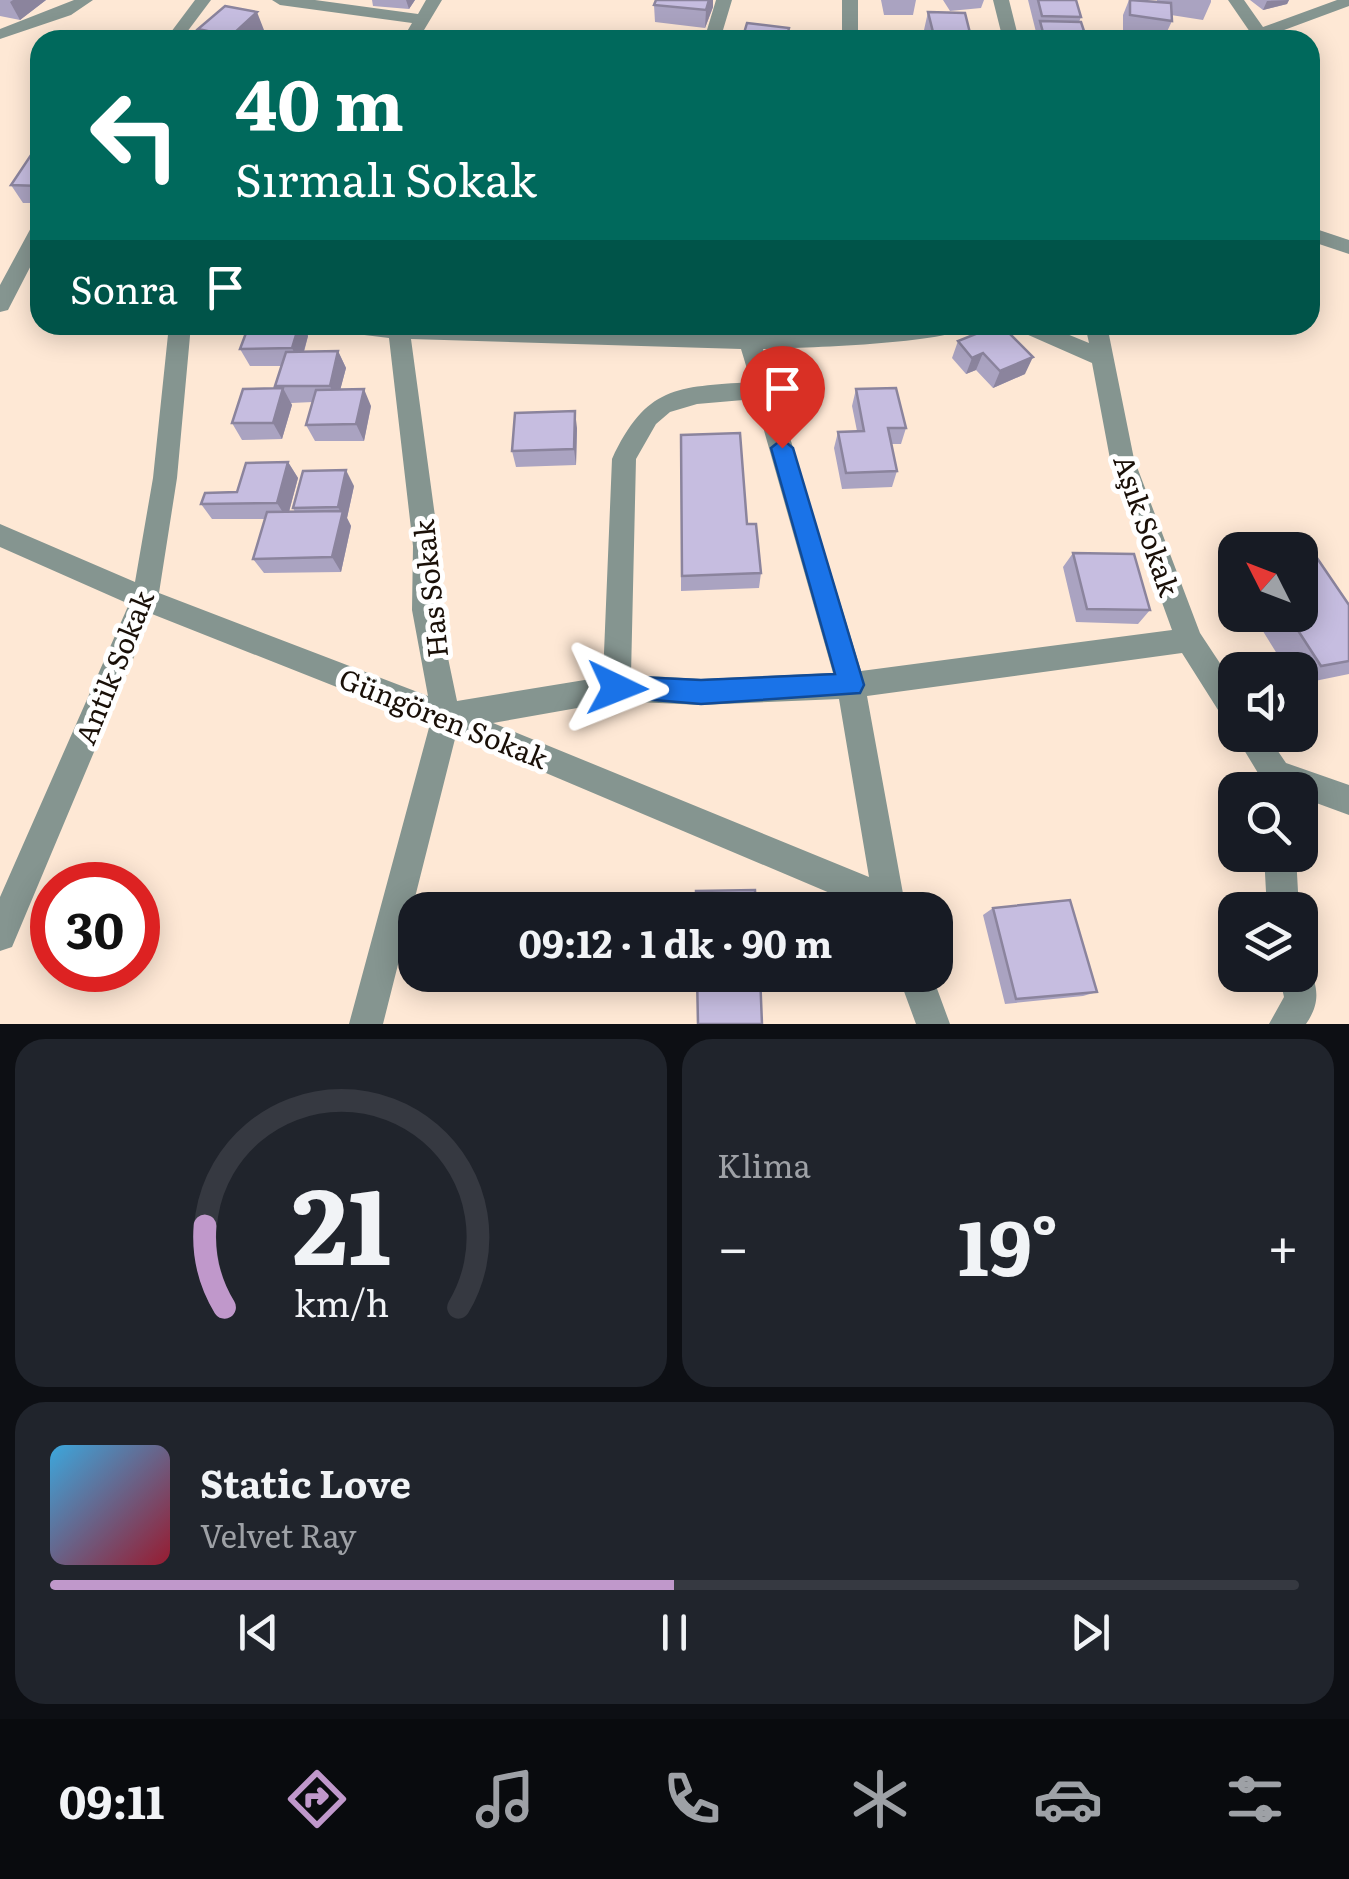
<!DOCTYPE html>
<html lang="tr">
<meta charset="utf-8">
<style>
body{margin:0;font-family:Literata,serif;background:#20242c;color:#f1f3f6;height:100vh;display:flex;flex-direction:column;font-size:38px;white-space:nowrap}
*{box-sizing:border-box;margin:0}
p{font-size:32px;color:#9ea1a6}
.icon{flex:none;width:55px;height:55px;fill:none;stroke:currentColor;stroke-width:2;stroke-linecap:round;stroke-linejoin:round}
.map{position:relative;height:1024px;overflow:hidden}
.side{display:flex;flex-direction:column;gap:15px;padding:15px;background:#0d0f14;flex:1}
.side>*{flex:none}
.guide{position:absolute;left:30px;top:30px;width:1290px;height:305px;border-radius:30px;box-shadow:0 5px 25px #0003;background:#00695c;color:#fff;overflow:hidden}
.needle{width:65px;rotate:312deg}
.controls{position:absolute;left:1218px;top:532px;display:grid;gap:20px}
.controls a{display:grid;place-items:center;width:100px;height:100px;border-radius:20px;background:#171b24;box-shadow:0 5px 25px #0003;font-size:50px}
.speed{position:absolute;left:30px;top:862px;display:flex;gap:20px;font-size:50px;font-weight:700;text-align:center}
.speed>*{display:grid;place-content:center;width:130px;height:130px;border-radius:50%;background:#171b24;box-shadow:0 5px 25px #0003;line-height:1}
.speed .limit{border:15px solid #d22;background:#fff;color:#111}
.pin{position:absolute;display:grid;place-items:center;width:85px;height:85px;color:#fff;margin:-102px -42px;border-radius:50% 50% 50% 0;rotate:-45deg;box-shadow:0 0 10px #0007}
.pin .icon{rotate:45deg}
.me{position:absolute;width:110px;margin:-55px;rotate:92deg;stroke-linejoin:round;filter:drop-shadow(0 0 8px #0008)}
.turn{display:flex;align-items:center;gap:35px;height:210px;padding:0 40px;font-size:45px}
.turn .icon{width:130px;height:130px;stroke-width:2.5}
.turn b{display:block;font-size:70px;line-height:85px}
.then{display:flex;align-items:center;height:95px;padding:0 40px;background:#0003;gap:20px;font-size:38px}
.big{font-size:75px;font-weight:700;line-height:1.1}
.side .card{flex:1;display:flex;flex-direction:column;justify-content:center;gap:15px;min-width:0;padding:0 35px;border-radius:30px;background:#20242c}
.side .dial{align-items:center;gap:0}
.dial svg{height:260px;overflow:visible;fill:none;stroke:#363941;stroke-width:7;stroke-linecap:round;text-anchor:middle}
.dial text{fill:#f1f3f6;stroke:none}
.song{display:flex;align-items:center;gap:30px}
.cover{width:120px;height:120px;border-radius:15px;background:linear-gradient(135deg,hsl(200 70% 55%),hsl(350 70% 35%))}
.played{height:10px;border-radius:5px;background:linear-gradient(90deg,#c098cb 50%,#363941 50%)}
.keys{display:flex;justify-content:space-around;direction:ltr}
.heat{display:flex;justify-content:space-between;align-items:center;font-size:55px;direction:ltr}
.side .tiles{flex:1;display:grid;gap:15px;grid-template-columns:1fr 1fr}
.card:last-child{grid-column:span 2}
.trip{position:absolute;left:398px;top:892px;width:555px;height:100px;border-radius:30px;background:#171b24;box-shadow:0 5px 25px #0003;font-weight:700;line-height:100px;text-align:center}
.menu{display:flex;height:160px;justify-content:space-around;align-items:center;background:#090b0e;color:#9ea1a6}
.menu .icon{width:70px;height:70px}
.menu .active{color:#c098cb}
.menu b{font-size:45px;color:#f1f3f6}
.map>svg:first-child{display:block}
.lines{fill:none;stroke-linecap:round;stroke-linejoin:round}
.minor{fill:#859590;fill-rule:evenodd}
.wall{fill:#aaa3c1}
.shaded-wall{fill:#8b849d}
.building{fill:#c6bde0;stroke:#8b849d;stroke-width:2.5}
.route{fill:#1a73e8;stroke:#114b97;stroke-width:2.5}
.labels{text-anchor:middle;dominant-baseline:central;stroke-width:10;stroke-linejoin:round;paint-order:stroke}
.street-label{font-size:28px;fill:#1a1008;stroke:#fff}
</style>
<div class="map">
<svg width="1349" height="1024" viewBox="0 0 1349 1024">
<rect width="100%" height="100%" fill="#fee8d5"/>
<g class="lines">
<path class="minor" d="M74 0H93L71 15 0 39V29Z
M195 0H211L181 40H165Z
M272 0H315L418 14 426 0H442L418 40H402L412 23 280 5Z
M716 0H732L720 40H704Z
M842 0H858V40H842Z
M993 0H1009L1019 40H1003Z
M1228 0H1244L1263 27 1337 0H1349V6L1257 40H1234L1250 32Z
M40 222V248L8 310 0 312V285L33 224Z
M1310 227 1349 240V254L1310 241Z
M169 325H191L177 478 159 593 428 696 412 610 413 546 389 338 348 333 337 325 679 334 970 325C955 344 795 348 763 349L861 671 1172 630 1110 459 1092 363 1017 330 1014 325H1045L1089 343 1085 325H1107L1134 459 1200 633 1235 686V725L1225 721 1182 653 867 696 906 910H870L456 735 383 1024H349L430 724 152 614 12 947 0 951V897L129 604 0 547V524L135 582 153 478ZM411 339 741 349 751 382C676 387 646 386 612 459L603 677 457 701 438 610 439 546ZM755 399 833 673 701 679 631 675 636 459 656 424 670 412 697 404ZM839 699 869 877 493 723 617 701 701 705Z
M1235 735H1267L1286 763 1349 785V815L1300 797V790H1263L1261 778Z
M1264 855H1296L1299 910H1267Z
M1300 960 1308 963C1318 988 1321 1002 1306 1024H1269L1284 997 1279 975H1300Z
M898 975H932L950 1024H916Z"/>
</g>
<path class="wall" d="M0 0H46L20 20 0 16Z
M372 0H415L409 9 373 6Z
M881 0H916L913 15H884Z
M943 0H984L981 8 950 11Z
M1028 0H1076L1081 17 1079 22 1087 40H1034L1036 32Z
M1129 0 1157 1V0H1211V2L1203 20 1171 15 1172 21 1164 38 1123 33V15Z
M1250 0H1289L1287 4 1263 10Z
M654 5 713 7 705 28 655 22Z
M928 12 971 37V40H927L924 30Z
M198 29 264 30 253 40H203Z
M40 156V203H23L11 185Z
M249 325H303L308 336 304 352 338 351 346 368 340 390 371 406 364 441H315L306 425 313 402 291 403 292 405 282 439 242 440 232 423 276 388 275 386 282 366H250L240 349Z
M958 341 1025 374 993 388 976 370 966 374 952 358Z
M856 389 906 428 901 444H891L897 471 892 487 842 489 834 448 838 432 857 431 852 406Z
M577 428 576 465 516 467 512 451Z
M681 435 747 524 761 573 759 588 681 591Z
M288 462 298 478 289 512H295L293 508 354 486 347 518 351 526 341 572 264 573 253 559 265 519H212L201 504 237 492Z
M1302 536 1349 605V674L1300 684V670H1287L1253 615H1300V550H1241L1244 547Z
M1073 553 1150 610 1138 624 1076 622 1063 567Z
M1235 556V587L1224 568Z
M993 908 1097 992 1083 996 1005 1004 983 915Z"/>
<path class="shaded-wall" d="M13 0H46L20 20 10 2Z
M406 0H415L409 9Z
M709 0H713V7L705 28 706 10Z
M1289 0 1287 4 1263 10 1267 1Z
M257 12 264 30 253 40H233L231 36Z
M299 325H303L308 336 300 365 292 348Z
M338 351 346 368 337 402 330 386Z
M983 353 976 370 966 374 972 358Z
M1033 357 1025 374 993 388 1000 371Z
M283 388 292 405 282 439 273 423Z
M364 389 371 406 364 441 356 424Z
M575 411 577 428 576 465 574 449Z
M288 462 298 478 287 519 277 503Z
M346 470 354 486 347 518 351 526 341 572 332 557 342 515 338 507Z"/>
<path class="building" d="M656 0H709L706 10 654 5Z
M1038 0H1076L1081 17 1042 16Z
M1130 0 1171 3 1172 21 1130 15Z
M225 6 257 12 231 36 198 29Z
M928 12 965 13 971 37 934 36Z
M1040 21 1081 22 1087 40H1045Z
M747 23 789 28 786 40H742Z
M31 155 40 156V186L11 185Z
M249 325H299L292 348 240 349Z
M998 325H1001L1033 357 1000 371 983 353 972 358 958 341Z
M338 351 330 386H275L286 352Z
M283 388 273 423H232L243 389Z
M896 388 906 428H888L897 471 846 473 838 432 864 431 856 389Z
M364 389 356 424 306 425 316 390Z
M575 411 574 449 512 451 515 413Z
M740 433 747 524H756L761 573 682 576 681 435Z
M288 462 277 503 201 504 205 493 237 492 246 463Z
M346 470 338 507 293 508 303 471Z
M343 511 332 557 253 559 267 512Z
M1302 536 1349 605V661L1321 666 1288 615H1300V550H1246L1244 547Z
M1073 553 1134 554 1150 610 1087 609Z
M755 890 756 910H696V891Z
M1070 900 1097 992 1016 999 993 908Z
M697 975H760L762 1024H698Z"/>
<path class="route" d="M782 439 793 448 864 685 860 693 701 704 608 696 604 688 608 680 617 676 701 680 835 674 771 448Z"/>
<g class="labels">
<g class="street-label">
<text transform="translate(1148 525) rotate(71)">Aşık Sokak</text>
<text transform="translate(429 589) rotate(-96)">Has Sokak</text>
<text transform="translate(113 667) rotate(-68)">Antik Sokak</text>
<text transform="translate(444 717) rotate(22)">Güngören Sokak</text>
</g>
</g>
</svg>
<div class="controls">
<a><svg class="needle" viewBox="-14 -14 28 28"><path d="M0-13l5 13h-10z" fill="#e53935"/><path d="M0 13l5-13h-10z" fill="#9ea1a6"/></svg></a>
<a><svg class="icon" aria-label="sound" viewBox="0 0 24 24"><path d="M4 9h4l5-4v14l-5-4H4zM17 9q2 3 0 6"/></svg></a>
<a><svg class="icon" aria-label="search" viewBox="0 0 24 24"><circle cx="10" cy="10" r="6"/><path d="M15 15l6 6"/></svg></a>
<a><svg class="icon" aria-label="layers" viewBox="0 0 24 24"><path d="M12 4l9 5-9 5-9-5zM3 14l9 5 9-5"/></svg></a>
</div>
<div class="speed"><div class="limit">30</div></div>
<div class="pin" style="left:782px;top:448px;background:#d93025"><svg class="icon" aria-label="arrive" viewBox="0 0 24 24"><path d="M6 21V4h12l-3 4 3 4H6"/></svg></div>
<svg class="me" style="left:617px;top:688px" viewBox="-20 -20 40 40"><path d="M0-17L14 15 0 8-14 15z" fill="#1a73e8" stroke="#fff" stroke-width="4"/></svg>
<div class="trip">09:12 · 1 dk · 90 m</div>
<div class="guide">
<div class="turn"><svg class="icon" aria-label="left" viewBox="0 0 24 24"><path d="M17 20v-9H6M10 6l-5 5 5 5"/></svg><div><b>40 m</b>Sırmalı Sokak</div></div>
<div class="then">Sonra<svg class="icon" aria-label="arrive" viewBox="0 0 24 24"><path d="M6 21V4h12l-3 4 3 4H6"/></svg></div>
</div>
</div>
<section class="side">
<div class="tiles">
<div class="card dial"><svg viewBox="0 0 100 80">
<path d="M14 69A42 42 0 1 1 86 69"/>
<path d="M14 69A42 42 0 0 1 8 44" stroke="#c098cb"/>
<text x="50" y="56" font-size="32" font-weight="700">21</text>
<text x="50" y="72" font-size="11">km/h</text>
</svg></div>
<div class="card"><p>Klima</p>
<div class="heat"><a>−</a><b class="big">19°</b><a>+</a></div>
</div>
<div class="card">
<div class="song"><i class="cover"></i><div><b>Static Love</b><p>Velvet Ray</p></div></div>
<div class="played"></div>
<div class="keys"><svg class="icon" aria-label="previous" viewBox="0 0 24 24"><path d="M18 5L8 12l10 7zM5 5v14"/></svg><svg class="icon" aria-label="pause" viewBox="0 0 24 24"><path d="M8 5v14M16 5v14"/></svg><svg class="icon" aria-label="next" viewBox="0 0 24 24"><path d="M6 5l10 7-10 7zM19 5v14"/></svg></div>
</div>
</div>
</section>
<nav class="menu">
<b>09:11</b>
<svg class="icon active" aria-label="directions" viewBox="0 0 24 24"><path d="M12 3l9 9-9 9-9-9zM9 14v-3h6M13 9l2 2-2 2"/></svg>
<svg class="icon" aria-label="music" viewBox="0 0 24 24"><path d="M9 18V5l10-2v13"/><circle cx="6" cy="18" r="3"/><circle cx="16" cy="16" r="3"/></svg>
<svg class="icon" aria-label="phone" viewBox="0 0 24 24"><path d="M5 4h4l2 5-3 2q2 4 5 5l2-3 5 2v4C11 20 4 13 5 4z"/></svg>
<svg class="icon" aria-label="climate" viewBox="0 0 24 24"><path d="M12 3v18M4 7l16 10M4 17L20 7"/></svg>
<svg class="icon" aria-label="car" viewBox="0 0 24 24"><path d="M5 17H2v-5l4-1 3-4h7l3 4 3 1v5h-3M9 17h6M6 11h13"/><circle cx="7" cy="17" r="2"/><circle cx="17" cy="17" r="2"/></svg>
<svg class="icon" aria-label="filters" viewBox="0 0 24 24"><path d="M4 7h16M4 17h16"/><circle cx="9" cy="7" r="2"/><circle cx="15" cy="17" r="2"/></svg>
</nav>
